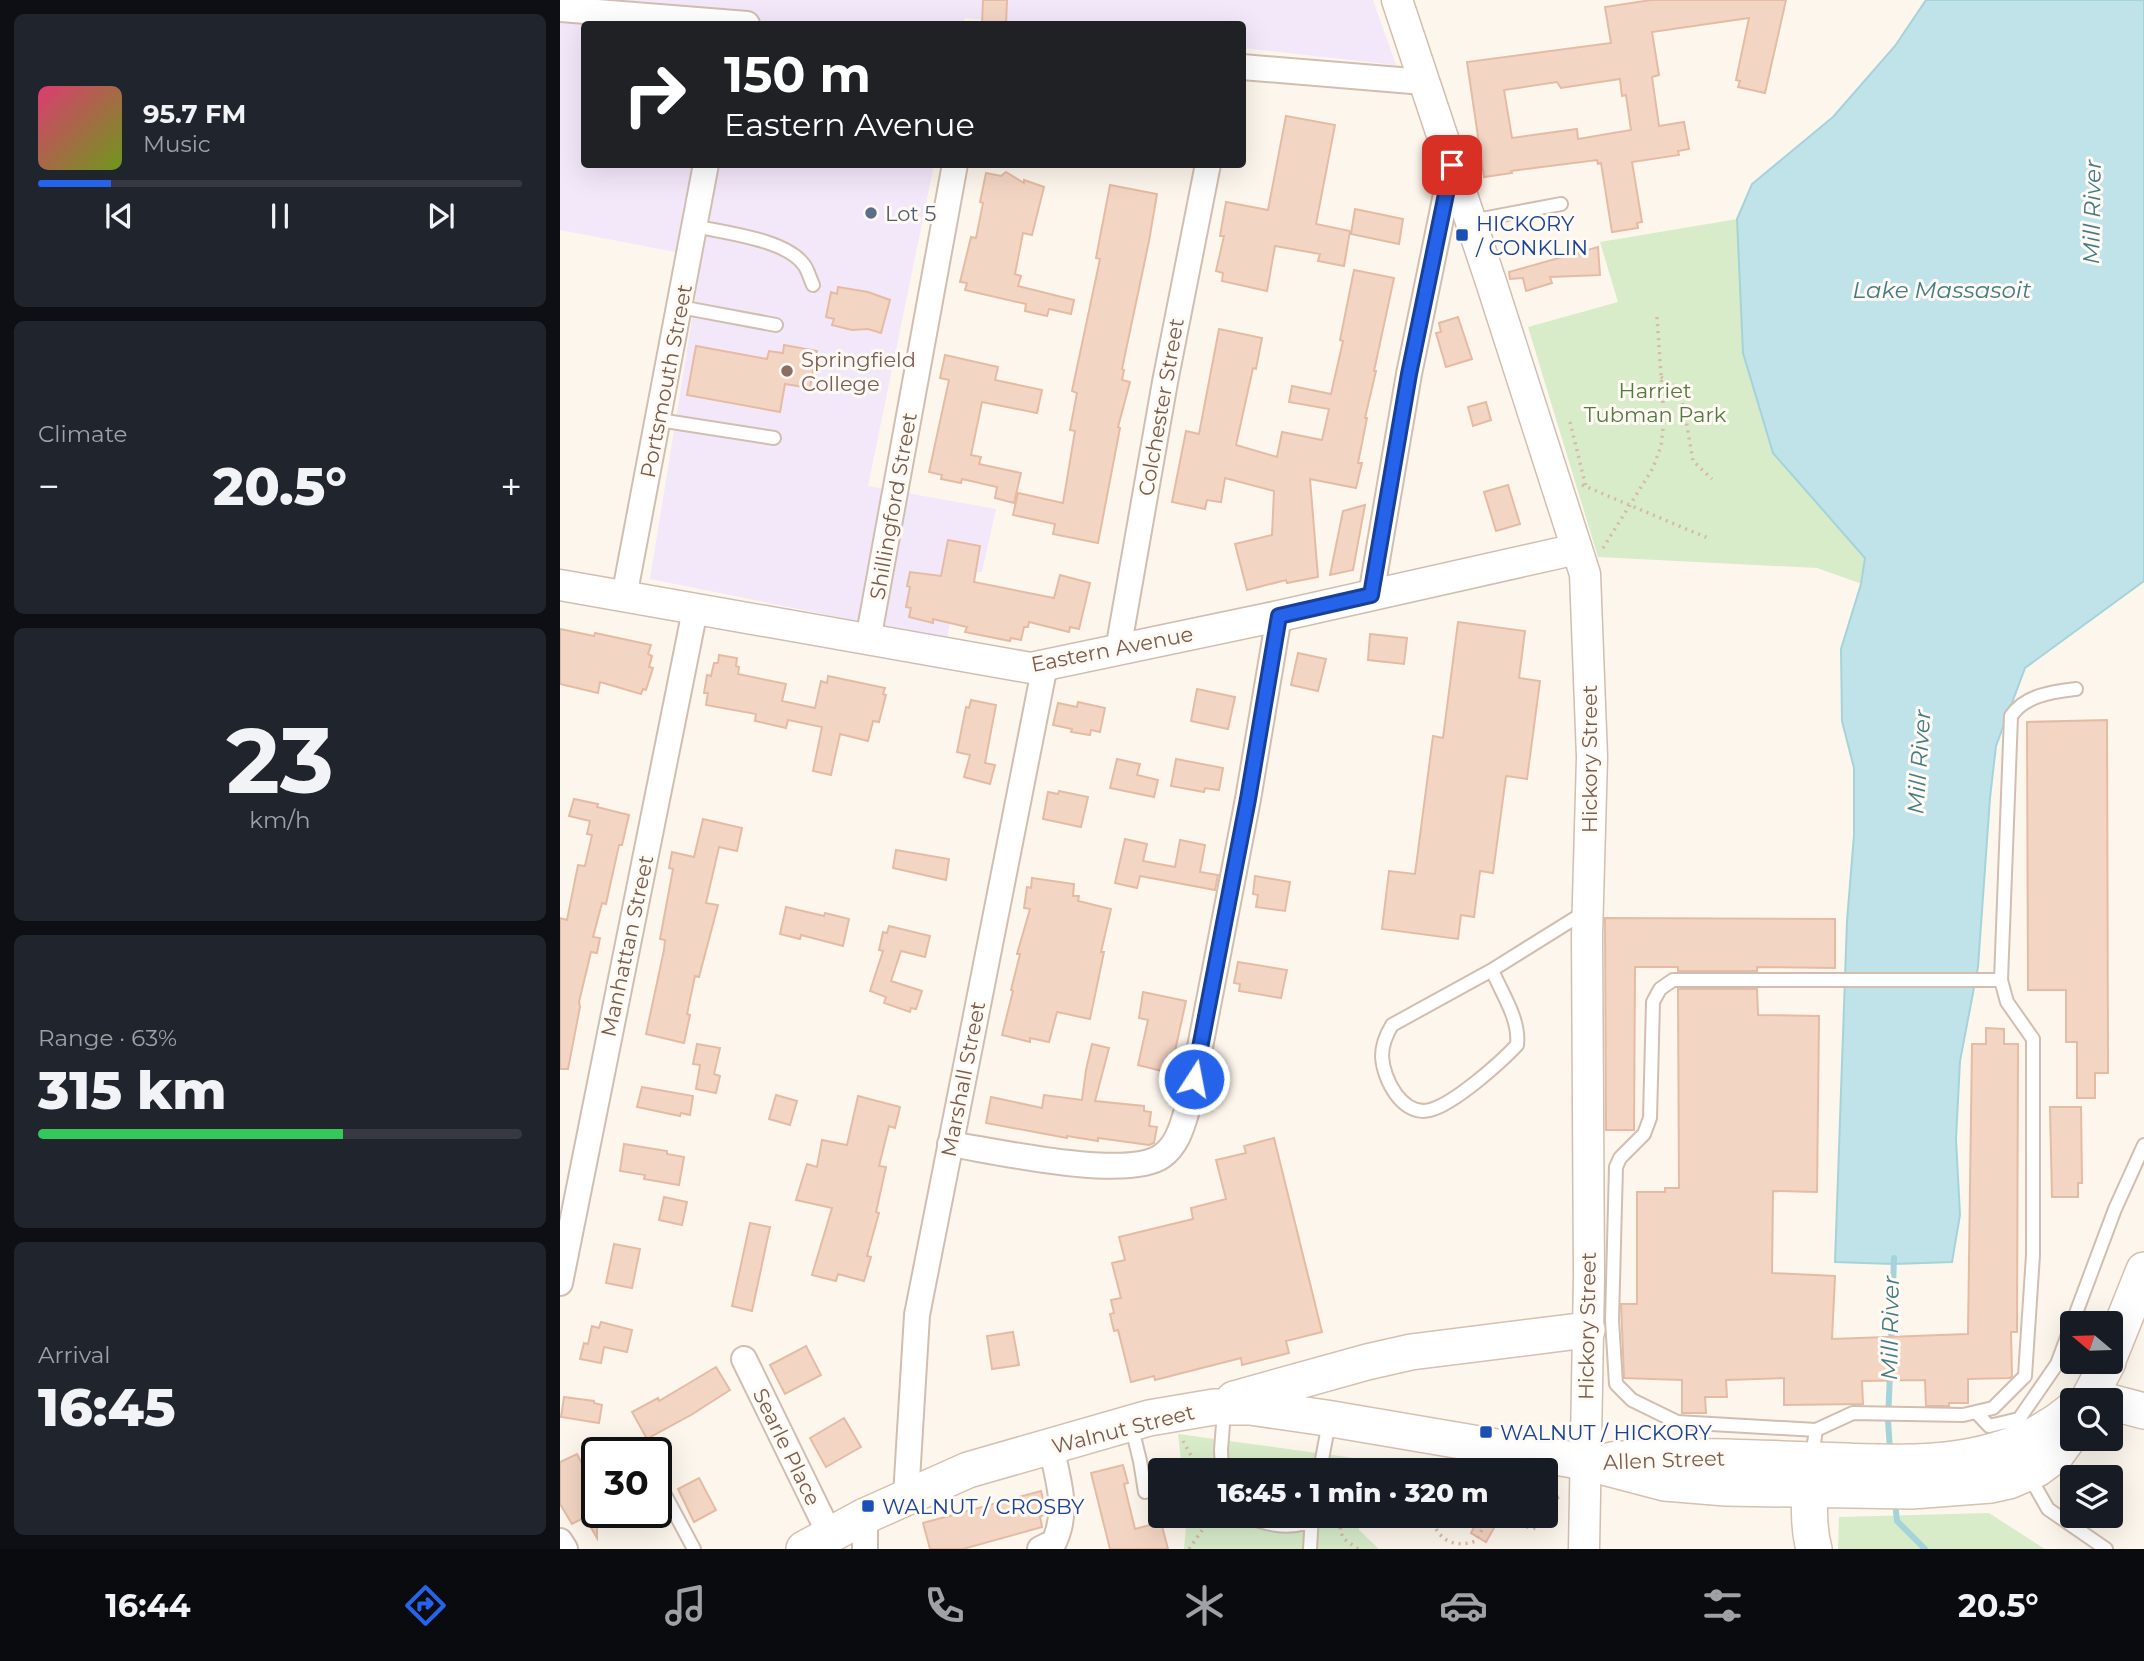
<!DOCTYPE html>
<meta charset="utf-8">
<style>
body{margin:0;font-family:Montserrat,sans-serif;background:#20242c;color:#f1f3f6;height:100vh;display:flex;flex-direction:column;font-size:26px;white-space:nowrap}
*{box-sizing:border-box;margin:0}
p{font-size:23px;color:#9ea1a6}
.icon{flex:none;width:38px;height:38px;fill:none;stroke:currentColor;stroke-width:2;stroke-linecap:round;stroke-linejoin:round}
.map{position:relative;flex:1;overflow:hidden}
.side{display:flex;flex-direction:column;gap:14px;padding:14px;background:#0d0f14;width:560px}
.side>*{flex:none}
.top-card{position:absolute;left:21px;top:21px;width:665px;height:147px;border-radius:7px;box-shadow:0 7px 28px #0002;background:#202124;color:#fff;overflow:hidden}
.needle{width:46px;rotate:289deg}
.fabs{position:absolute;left:1500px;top:1311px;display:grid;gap:14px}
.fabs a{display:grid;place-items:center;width:63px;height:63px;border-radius:7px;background:#171b24;box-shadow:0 7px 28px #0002;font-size:35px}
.speed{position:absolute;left:21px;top:1437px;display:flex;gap:14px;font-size:35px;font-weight:700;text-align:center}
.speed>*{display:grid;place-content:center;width:91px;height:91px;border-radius:50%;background:#171b24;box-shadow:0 7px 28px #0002;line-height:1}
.speed .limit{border:4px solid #111;border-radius:10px;background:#fff;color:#111}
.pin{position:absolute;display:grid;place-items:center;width:60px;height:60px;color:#fff;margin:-30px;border-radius:14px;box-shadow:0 4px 10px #0006}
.me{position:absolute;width:77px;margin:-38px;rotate:11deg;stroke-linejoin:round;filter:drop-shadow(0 0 5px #0008)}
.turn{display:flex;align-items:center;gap:24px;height:147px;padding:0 28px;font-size:32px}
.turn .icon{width:91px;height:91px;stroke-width:2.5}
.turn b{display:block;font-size:49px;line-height:60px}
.big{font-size:52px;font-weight:800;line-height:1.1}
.side .card{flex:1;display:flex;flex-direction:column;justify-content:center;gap:10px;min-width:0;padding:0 24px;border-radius:10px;background:#20242c}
.side .dial{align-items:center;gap:0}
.dial b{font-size:91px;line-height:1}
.song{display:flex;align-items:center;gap:21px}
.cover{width:84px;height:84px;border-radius:10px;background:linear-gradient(135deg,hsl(340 70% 55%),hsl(80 70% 35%))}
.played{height:7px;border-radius:4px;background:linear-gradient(90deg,#2563eb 15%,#363941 15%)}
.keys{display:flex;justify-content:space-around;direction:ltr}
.heat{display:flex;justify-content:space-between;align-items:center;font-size:38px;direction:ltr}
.charge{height:10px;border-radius:5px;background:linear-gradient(90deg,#34c759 63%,#363941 0)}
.trip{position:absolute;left:588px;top:1458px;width:410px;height:70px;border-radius:7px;background:#171b24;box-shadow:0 7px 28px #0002;font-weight:800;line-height:70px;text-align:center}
.tabs{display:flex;height:112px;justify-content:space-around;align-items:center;background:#090b0e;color:#9ea1a6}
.tabs .icon{width:49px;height:49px}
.tabs .on{color:#2563eb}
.tabs b{font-size:32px;color:#f1f3f6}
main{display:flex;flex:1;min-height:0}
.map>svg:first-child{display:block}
.education{fill:#f3e8fa}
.green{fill:#d8ecc9}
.water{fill:#bfe3e8;stroke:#a5d3da;stroke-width:2}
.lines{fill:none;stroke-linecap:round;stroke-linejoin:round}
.stream{stroke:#a5d3da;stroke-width:6}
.building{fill:#f3d5c3;stroke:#e6bba3;stroke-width:2;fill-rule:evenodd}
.service-casing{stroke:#d1beb0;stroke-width:16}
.minor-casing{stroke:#d1beb0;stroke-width:28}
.tertiary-casing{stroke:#d1beb0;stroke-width:33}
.secondary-casing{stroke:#d6c0b0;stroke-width:38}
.path{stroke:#d9b8a5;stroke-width:3.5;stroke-dasharray:2 5;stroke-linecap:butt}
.service{stroke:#fff;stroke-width:12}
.minor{stroke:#fff;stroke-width:24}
.tertiary{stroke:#fff;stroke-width:30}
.secondary{stroke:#fff;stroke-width:35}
.route-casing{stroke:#184099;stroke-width:18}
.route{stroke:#2563eb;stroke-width:12}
.service-dot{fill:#5c6f8a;stroke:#fffaf3;stroke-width:2.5}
.transit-dot{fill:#1a4fb4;stroke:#fffaf3;stroke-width:2.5}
.education-dot{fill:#8d6e63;stroke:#fffaf3;stroke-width:2.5}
.labels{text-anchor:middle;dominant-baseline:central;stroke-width:6;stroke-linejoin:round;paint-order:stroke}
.service-label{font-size:21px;fill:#4e5e75;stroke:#fffaf3;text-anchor:start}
.transit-label{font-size:21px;fill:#164399;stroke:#fffaf3;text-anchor:start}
.education-label{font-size:21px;fill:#785e54;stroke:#fffaf3;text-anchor:start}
.street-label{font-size:21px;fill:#7a5c4d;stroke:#fffaf3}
.park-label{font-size:21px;fill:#537a41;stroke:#fffaf3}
.water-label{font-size:23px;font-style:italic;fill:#437c86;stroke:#fffaf3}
</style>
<main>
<section class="side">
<div class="card">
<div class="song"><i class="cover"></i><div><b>95.7 FM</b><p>Music</p></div></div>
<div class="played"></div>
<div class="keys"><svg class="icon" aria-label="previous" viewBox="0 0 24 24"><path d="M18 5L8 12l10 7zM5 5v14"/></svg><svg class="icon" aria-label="pause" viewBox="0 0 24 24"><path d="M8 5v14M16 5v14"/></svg><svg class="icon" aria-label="next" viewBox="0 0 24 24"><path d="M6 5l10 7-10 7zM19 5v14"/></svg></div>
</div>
<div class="card"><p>Climate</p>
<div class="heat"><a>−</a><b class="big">20.5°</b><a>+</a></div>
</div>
<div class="card dial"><b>23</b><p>km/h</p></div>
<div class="card"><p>Range · 63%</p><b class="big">315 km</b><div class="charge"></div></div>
<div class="card"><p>Arrival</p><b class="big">16:45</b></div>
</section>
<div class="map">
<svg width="1584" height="1549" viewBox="0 0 1584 1549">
<rect width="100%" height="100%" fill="#fdf6ec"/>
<path class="education" d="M0 0H813L836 65 683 48 682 24H463L405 18 403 24H24V164L374 165 308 486 436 509 422 572 400 573 387 639 90 579 142 257 0 230Z"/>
<path class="green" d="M1177 219 1183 353 1213 453 1306 558 1302 584 1257 568 1038 557 968 327 1058 302 1040 242Z
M618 1434 808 1460 807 1470H622Z
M1429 1513 1485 1549H1278L1279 1517Z
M627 1516H800L799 1530 819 1549H624Z"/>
<path class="water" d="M1366 0H1584V581L1465 668 1436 746 1430 798 1418 967 1400 1061 1396 1139 1400 1215 1392 1262 1334 1264 1275 1262 1287 921 1294 835V768L1282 721 1281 649 1301 584 1305 558 1213 453 1183 353 1177 219 1192 184 1273 117 1335 46Z"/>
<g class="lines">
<path class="stream" d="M1331 1345 1334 1258
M1330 1373 1328 1420 1330 1450
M1335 1502 1337 1521 1365 1549"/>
</g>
<path class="building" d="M423 0H447L446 24H422Z
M1091 0H1226L1205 93 1178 87 1180 81 1176 80 1189 18 1092 32 1099 75 1092 77 1099 126 1124 122 1129 149 1118 151 1119 155 1072 162 1082 222 1077 223 1078 228 1052 232 1041 163 1038 164 1037 160 951 171 952 173 924 177 907 62 1051 43 1045 7ZM1060 79 1062 96 1066 95 1071 130 1018 139 1017 129 952 138 944 90 997 82 1001 88Z
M726 116 775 125 756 224 790 231 784 266 758 261 760 254 715 246 707 291 662 281 663 273 656 271 664 236H660L666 202 708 210Z
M446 172 464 183V180L484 187 472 235 463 233 455 274 461 276 458 286 514 300 511 314 489 309 487 316 465 311 466 304 405 290 407 283 400 282 411 237 416 238 423 203 420 202 426 173 441 176Z
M550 185 597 194 589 241 562 369 564 370 562 380 570 382 558 427 560 428 538 543 493 534 495 524 453 515 458 493 503 503 515 431 510 430 517 393 512 391 540 259 536 258Z
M795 209 843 219 839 244 791 234Z
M1038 247 1040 275 990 277 992 283 966 291 963 278 950 279 949 272Z
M794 270 834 278 814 371H816L805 418H807L798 463H802L796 488 750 479 758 577 727 583 726 580 687 590 675 544 712 535 714 491 665 478 661 502 647 500 645 509 612 502 626 431 639 434 659 329 702 338 696 369 693 368 676 445 717 457 722 432 762 440 769 409 729 402 732 386 771 394 783 341 780 340Z
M278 287 308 292 330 300 321 333 308 329 292 330 272 325 274 319 266 317 271 292 277 294Z
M898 317 912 359 886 367 876 333 881 332 879 323Z
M224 345 257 351 250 388 225 384 220 412 127 395 136 346 207 359 209 351 223 353Z
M385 355 438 367 435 380 482 390 477 413 422 402 411 455 421 457 419 464 461 473 454 503 435 498 437 487 402 479 401 483 381 479 382 475 369 472 389 380 380 378Z
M926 402 931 420 913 426 908 407Z
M948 485 960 524 936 531 924 492Z
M805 505 793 570 770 575 783 511Z
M388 540 420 546 414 582 494 598 500 575 530 583 519 629 510 627 509 632 469 622 468 627H464L461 640 451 638 450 641 405 632 407 627 373 619V623L349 617 351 608 346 607 350 587 347 586 350 572 381 576Z
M898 622 965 631 959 678 980 681 967 779 946 776 933 873 920 871 914 917 901 915 898 939 822 929 829 871 855 874 873 736 883 738Z
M0 629 34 636 35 633 91 645 88 654 92 656 89 667 93 668 86 690 83 689 81 694 40 682 38 693 0 684Z
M810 634 847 638 844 664 808 660Z
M738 653 766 659 758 691 731 685Z
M159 655 177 658 176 666 179 667 178 674 226 684 222 701 255 708 261 681 267 683 268 676 325 688 323 694 326 695 319 722 313 721 308 741 280 734 271 775 253 771 262 727 228 720 226 728 195 721 196 714 146 705 148 693H144L147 675 151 676 154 663H158Z
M637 689 675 697 668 729 631 721Z
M411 700 436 705 425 763 435 765 430 784 404 777 410 755 397 752 406 707 409 708Z
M518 702 545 708 540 732 531 730 530 735 511 732 512 729 493 725 498 703 517 707Z
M1547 720 1548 1073H1535V1098H1517V1042H1506V990H1468L1467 722Z
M557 759 580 764 577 775 598 780 594 797 550 788Z
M616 759 663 768 659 790 645 788 644 792 611 786Z
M499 791 528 797 521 827 483 819 488 792 498 794Z
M14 799 38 804 37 807 69 815 62 845H59L46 904 42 903 33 937 40 938 37 953 31 952 19 1002 20 1007 8 1069H0V918L7 920 18 865 25 866 32 835 27 834 30 821 9 816Z
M143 819 182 828 177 851 159 847 146 903 158 905 139 977 135 976 127 1014 130 1015 124 1043 86 1034 104 950 105 940 100 939 113 869 109 868 112 852 134 857Z
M565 839 587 844 583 861 615 867 620 840 645 845 640 872 658 875 655 890 580 876 577 888 555 883Z
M336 850 389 859 386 880 333 868Z
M695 876 730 882 725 911 696 907 698 895 693 894Z
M472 878 514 884 513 896H519L518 901 551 909 541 952H544L530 1019 497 1012 489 1042 470 1038V1042L442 1035 453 991 451 990 460 954H457L470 909 464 908 467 887 471 888Z
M226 907 264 916 265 913 289 919 283 946 241 935 240 939 220 934Z
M1045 918 1275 919V968L1197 967V971H1118V967H1075L1074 1130H1046Z
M329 926 370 936 365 957 341 951 331 981 362 991 356 1009 351 1008 350 1012 324 1003 326 997 310 991 323 951 319 950 323 932 327 933Z
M678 962 727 970 721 998 679 991 680 984 674 983Z
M1118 989H1197L1198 1015 1259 1016 1257 1192 1213 1191 1212 1273 1275 1276 1272 1339 1408 1334 1412 1044H1426V1028L1444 1029V1044H1458L1457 1332H1451L1452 1376 1450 1378 1408 1379V1403H1389V1406H1366L1365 1380 1302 1381 1303 1404 1224 1405V1378L1166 1380 1167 1397H1145L1146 1413H1122V1380L1064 1378 1061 1304H1077V1192H1105V1188H1119Z
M583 992 626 1001 611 1069 607 1068 606 1072 578 1065 588 1020 579 1018Z
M137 1044 160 1048 154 1074 160 1076 156 1093 136 1089 140 1065 133 1064Z
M532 1044 549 1048 535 1101 584 1106V1111L591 1112 589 1126 597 1127 594 1143 589 1145 538 1138V1141L507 1136V1138L426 1123 431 1097 482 1108 484 1095 522 1100 526 1070Z
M82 1087 133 1096 130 1115 121 1113 120 1116 77 1107Z
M216 1095 237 1101 230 1125 209 1119Z
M298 1096 340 1107 335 1128 329 1126 319 1166 326 1167 316 1212 319 1213 307 1256 311 1257 304 1281 278 1274 276 1281 252 1275 272 1208 236 1200 247 1164 257 1167 262 1140 287 1145Z
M1490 1107H1521L1522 1183H1518V1197H1492Z
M714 1138 762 1332 726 1341 729 1353 682 1365 681 1358 595 1380 594 1376 571 1382 558 1330 554 1331 550 1314 554 1313 551 1300 561 1298 552 1263 565 1260 559 1237 633 1219 631 1208 666 1199 656 1160 686 1153 684 1146Z
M64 1144 107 1151V1154L124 1157 119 1185 84 1179 85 1175 60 1171Z
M104 1197 127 1202 122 1225 99 1220Z
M190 1223 210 1227 192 1311 172 1306Z
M54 1244 80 1249 72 1288 46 1283Z
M41 1322 72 1330 67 1352 44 1347 41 1363 20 1359 24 1343 28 1344 32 1326 39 1328Z
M453 1332 459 1365 432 1369 427 1336Z
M246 1346 261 1375 225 1394 210 1365Z
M156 1367 170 1390 131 1415 87 1439 72 1412 98 1398 99 1401Z
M4 1397 34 1401V1403L42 1405 39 1423 1 1417Z
M284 1418 301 1447 266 1467 250 1438Z
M17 1454 37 1493V1538L25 1517 12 1524 0 1504V1462Z
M563 1465 568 1483 564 1484 575 1529 601 1522 608 1549H550L531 1473Z
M139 1478 156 1510 134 1522 118 1489Z
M481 1491 486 1511V1515L480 1516 482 1527 403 1549H370L363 1523Z
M918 1519 934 1528 926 1542 911 1533Z"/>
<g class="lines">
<defs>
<path id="service" d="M911 221 1001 204
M135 226C164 233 226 239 244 265 248 270 250 279 253 285
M120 307 216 325
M99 420 214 438
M932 970C942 994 960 1019 957 1045 940 1063 894 1104 870 1110 843 1117 823 1080 822 1056 822 1044 826 1035 832 1025L932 970 1025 912
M1416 1412 1429 1426 1459 1419 1497 1364 1555 1209 1584 1145
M571 1424 580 1461 585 1492
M1256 1430 1117 1422 1072 1400 1056 1384 1052 1320 1056 1167 1060 1158 1084 1134 1090 1118 1093 1002 1100 989 1113 980H1441
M1252 1456 1256 1430 1293 1413 1403 1415 1433 1408 1465 1376 1473 1255V1039L1447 1002 1441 980 1451 716C1465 695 1492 692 1516 689
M662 1470 661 1450 664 1411
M760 1470 769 1422
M1468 1474 1488 1509 1546 1549
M96 1478 134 1549
M685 1516C705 1524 725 1529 746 1523L751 1516
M750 1549 752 1516"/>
<path id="minor" d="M0 9 187 24
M682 67 864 82
M811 595 849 374 892 165
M64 597 146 164
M308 640 395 164
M558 650 605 382 648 164
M390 1144C435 1151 567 1181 602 1156 619 1144 623 1122 629 1104L688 799 719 616
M0 1283 135 610
M184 1359 270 1535
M346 1496 357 1315 485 665
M305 1516V1549
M0 1541 5 1549
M480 1549 494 1542C509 1511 498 1479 491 1447"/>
<path id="tertiary" d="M837 0 931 282 1025 574 1032 757 1027 935 1029 1277 1024 1549
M0 585 471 668 719 616 1017 549"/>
<path id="secondary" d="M1550 1355 1584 1270
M674 1399 807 1362 851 1352 1027 1330
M1528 1400 1548 1362
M1550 1402 1584 1411
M1052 1460C1120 1453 1188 1458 1256 1460 1346 1463 1438 1472 1512 1410
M1251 1469C1250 1495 1247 1524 1254 1549
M244 1549 305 1516 408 1470 589 1418 654 1407H690L766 1418 1025 1462 1105 1483 1166 1488 1351 1491 1431 1485 1449 1481 1477 1469 1496 1455 1512 1433"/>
</defs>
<use href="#service" class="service-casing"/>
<use href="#minor" class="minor-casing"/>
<use href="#tertiary" class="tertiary-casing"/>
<use href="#secondary" class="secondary-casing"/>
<path class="path" d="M1101 377 1113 385 1120 396 1124 408 1133 461 1152 479
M1010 422 1026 487
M1022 485 1150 539
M1043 548 1093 468 1101 446 1104 419 1097 317
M623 1441 639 1470
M985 1514 994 1499 1000 1497
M836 1516H843
M871 1516C877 1539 892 1549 916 1541L929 1516
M958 1516 965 1526 973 1529 978 1526 984 1516
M629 1549 652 1516
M798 1549 783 1538 780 1529 786 1520 803 1516"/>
<use href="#service" class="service"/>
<use href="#minor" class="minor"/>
<use href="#tertiary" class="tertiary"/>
<use href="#secondary" class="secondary"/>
</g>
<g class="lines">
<defs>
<path id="route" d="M634 1079 688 799 719 616 811 595 849 374 892 165"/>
</defs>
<use href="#route" class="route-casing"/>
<use href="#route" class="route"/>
</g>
<circle class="service-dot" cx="311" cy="213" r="7"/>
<g class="transit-dot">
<rect x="895" y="228" width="14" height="14" rx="3.5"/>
<rect x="919" y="1425" width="14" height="14" rx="3.5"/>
<rect x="301" y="1499" width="14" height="14" rx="3.5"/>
</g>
<circle class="education-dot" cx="227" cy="371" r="7"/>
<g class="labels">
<g class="service-label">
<text x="325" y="213">Lot 5</text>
</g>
<g class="transit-label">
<text x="916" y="223">HICKORY<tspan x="916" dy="24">/ CONKLIN</tspan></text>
<text x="940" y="1432">WALNUT / HICKORY</text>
<text x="322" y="1506">WALNUT / CROSBY</text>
</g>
<g class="education-label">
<text x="241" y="359">Springfield<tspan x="241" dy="24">College</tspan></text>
</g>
<g class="street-label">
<text transform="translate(106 381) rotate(-79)">Portsmouth Street</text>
<text transform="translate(601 407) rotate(-80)">Colchester Street</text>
<text transform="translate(333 506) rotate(-80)">Shillingford Street</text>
<text transform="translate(552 649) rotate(-11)">Eastern Avenue</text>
<text transform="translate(1029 759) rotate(-90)">Hickory Street</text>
<text transform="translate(67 946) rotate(-78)">Manhattan Street</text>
<text transform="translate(403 1079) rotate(-79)">Marshall Street</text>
<text transform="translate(1027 1326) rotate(-89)">Hickory Street</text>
<text transform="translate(563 1429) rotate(-14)">Walnut Street</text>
<text transform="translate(227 1447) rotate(64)">Searle Place</text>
<text transform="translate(1104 1460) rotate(-2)">Allen Street</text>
</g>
<g class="park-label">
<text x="1095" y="390">Harriet<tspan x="1095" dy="24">Tubman Park</tspan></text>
</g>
<g class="water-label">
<text transform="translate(1532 212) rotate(-89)">Mill River</text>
<text x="1382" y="290">Lake Massasoit</text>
<text transform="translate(1359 762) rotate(-86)">Mill River</text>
<text transform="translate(1330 1328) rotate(-89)">Mill River</text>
</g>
</g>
</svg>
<div class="fabs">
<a><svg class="needle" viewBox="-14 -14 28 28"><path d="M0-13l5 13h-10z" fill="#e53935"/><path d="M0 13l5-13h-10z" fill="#9ea1a6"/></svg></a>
<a><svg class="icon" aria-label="search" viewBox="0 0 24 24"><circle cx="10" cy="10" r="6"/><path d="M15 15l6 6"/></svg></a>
<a><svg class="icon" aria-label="layers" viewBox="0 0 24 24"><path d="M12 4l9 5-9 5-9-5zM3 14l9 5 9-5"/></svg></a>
</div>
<div class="speed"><div class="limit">30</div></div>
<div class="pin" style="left:892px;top:165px;background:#d93025"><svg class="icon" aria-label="arrive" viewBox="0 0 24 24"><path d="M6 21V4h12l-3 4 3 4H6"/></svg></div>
<svg class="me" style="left:634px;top:1079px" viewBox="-20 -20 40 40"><circle r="17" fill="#2563eb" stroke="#fff" stroke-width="3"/><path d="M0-11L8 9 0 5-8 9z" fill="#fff"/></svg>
<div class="trip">16:45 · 1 min · 320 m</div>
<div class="top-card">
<div class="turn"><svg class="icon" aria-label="right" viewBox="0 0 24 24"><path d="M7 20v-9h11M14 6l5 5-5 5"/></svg><div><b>150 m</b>Eastern Avenue</div></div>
</div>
</div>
</main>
<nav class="tabs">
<b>16:44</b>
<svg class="icon on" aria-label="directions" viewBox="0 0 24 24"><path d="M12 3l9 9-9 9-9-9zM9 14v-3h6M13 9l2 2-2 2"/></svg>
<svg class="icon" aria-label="music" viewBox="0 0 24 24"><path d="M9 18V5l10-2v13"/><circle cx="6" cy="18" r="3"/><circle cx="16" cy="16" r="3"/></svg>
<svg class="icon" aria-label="phone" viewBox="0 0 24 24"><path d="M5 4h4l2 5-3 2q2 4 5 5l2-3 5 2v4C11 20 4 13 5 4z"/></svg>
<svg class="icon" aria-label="climate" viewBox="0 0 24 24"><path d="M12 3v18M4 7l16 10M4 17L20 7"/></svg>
<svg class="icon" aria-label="car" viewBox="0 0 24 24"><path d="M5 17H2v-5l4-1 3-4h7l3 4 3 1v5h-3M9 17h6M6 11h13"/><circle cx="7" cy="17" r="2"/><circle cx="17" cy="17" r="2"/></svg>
<svg class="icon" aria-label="filters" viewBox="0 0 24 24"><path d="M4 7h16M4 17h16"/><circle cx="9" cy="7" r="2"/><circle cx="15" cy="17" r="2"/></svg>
<b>20.5°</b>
</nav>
